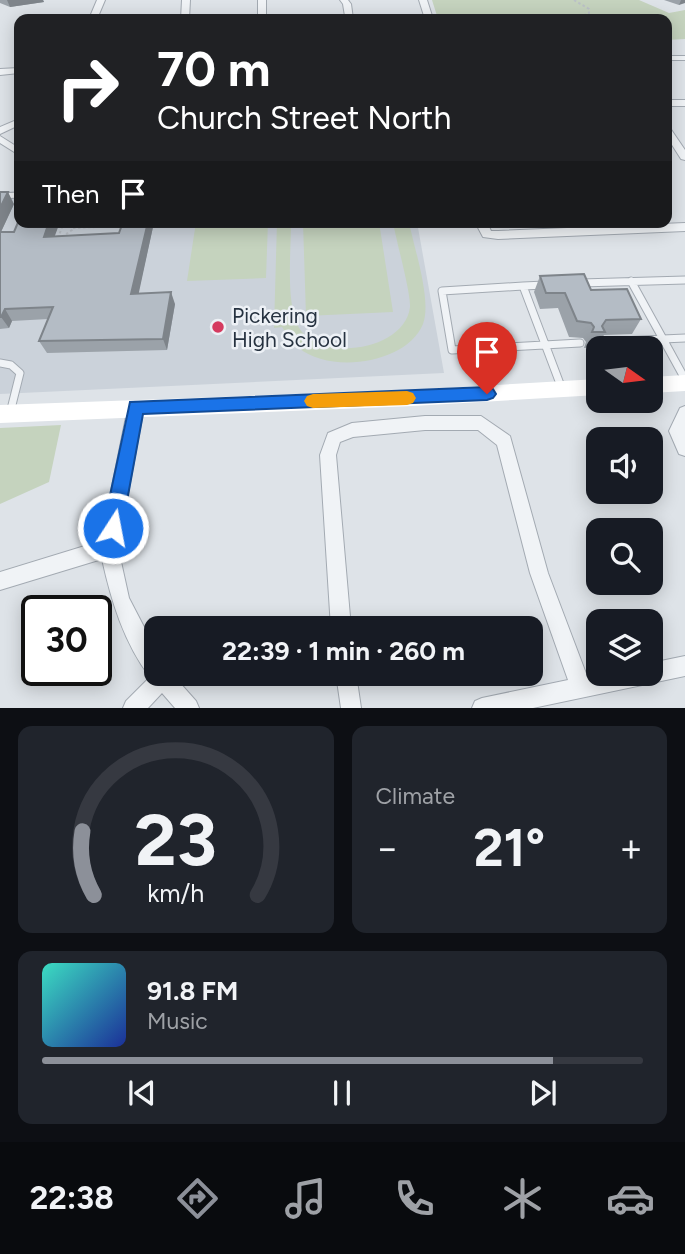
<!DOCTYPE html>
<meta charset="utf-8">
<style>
body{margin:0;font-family:Figtree,sans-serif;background:#20242c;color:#f1f3f6;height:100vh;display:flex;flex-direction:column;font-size:26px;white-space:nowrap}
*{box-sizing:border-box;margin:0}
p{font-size:23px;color:#9ea1a6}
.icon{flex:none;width:38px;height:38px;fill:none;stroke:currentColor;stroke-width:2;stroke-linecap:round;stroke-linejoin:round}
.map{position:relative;height:708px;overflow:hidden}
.drawer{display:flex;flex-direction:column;gap:18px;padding:18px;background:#0d0f14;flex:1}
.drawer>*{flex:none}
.banner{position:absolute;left:14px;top:14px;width:658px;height:214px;border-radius:14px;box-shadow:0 4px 18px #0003;background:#202124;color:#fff;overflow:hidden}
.needle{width:46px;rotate:104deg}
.controls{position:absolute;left:586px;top:336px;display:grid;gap:14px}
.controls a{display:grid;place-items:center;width:77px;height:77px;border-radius:14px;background:#171b24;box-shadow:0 4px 18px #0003;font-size:35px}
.speed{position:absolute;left:21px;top:595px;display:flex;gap:14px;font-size:35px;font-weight:700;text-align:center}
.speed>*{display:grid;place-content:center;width:91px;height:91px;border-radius:50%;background:#171b24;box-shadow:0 4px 18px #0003;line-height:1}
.speed .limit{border:4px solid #111;border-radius:10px;background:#fff;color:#111}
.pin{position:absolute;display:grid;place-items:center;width:60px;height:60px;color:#fff;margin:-72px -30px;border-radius:50% 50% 50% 0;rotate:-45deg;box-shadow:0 0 7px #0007}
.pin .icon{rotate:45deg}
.me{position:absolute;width:77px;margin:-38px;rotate:11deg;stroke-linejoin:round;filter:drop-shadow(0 0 5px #0008)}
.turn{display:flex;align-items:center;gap:24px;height:147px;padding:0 28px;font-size:32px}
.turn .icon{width:91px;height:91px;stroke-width:2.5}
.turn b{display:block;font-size:49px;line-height:60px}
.then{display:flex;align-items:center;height:66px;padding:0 28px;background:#0003;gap:14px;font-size:26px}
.big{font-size:52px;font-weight:700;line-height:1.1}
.drawer .card{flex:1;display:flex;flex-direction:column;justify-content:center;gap:10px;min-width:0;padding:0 24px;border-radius:14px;background:#20242c}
.drawer .dial{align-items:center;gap:0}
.dial svg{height:182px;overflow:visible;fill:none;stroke:#363941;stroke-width:7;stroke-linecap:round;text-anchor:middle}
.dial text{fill:#f1f3f6;stroke:none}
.song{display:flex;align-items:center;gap:21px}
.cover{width:84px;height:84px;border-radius:10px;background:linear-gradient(135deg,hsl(170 70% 55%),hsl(230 70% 35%))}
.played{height:7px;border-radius:4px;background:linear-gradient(90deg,#8c9099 85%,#363941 85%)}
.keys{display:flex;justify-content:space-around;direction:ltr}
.heat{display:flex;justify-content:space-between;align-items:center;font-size:38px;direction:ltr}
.drawer .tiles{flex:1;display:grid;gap:18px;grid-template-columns:1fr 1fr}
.card:last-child{grid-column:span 2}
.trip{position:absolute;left:144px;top:616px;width:399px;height:70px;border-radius:14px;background:#171b24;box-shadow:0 4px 18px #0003;font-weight:700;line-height:70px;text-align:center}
.dock{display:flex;height:112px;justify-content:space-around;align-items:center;background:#090b0e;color:#9ea1a6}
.dock .icon{width:49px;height:49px}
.dock .on{color:#8c9099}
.dock b{font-size:32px;color:#f1f3f6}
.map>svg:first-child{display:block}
.built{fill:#cbd2da}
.green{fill:#c5d3be}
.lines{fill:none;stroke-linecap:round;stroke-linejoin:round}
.lane-far1-casing{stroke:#a3aab2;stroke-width:7}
.lane-casing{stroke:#a3aab2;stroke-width:9}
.street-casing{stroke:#a3aab2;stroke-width:2}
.path{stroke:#bbc1c7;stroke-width:2;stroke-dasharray:2.5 2.5;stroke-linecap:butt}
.lane-far1{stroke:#f0f3f6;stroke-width:5}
.lane{stroke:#f0f3f6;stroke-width:7}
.street{fill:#f0f3f6;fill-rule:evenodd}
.secondary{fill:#fff;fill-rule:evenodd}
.wall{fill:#9ba2a9}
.shaded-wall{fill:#7e848a}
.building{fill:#b4bcc5;stroke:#7e848a;stroke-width:2}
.route{fill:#1a73e8;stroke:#114b97;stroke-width:2}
.slow{fill:#f59e0b}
.poi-dot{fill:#d53b60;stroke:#edf1f6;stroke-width:2.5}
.labels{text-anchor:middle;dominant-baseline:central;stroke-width:5;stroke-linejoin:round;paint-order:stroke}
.poi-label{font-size:21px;fill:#263240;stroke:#edf1f6;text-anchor:start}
</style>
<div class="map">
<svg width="685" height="708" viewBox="0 0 685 708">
<rect width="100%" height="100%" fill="#dee3e8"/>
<path class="built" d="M19 191V222H417L444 373 0 394V192Z"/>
<path class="green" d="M432 0H639L669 13 685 10V39L667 40V19H438Z
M196 222H268L266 278 187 281Z
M277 222H291C291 251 286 299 297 324 315 364 405 352 410 307 411 293 396 240 393 222H409C414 248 432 300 423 324 407 364 330 374 299 348 292 343 287 334 282 327L274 328Z
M303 222H379L393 312 306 316Z
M61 425 49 482 0 504V428Z"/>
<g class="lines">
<defs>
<path id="lane-far1" d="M0 196 19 195
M18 215 19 212"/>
<path id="lane" d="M581 283 685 280
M545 285 523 286 562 389
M523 286 442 291 452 350 580 343
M685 338 663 339 685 379
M600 342 663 339 631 281
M0 363 11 365 20 373 10 413"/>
<path id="street" d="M97 0H105L97 19H89Z
M182 0H190L189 19H181Z
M258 0H266V19H258Z
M340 0H348L351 4 353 19H294L298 17 345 16 343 4Z
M419 0H427L433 19H425Z
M667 56H685V60H667Z
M19 68V73L0 75V69Z
M667 100H685V106H667Z
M19 119V125L0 134V127Z
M667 127 670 128 685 150V160L681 159 667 137Z
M0 136 19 148V155L0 143Z
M475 222H487L491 231H498L685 223V231L498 239 483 237Z
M136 401 141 403 144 407 118 548 129 598 156 650V674H172L196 701 199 708H175L162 693 148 708H123L126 701 150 677C124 643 111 600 102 559L0 590V572L101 541 128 407 131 403Z
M685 406V456L679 454 669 431 680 408Z
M425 416H481L510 436 548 573 587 676 599 674H651V663L685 656V676L533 708H472L475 701 482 698 568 680 530 573 497 445 478 430H425L353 437 340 442 336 455 351 628H331L320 455 328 433 352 423Z
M336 674H356L361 708H341Z"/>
</defs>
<use href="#lane-far1" class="lane-far1-casing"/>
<use href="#lane" class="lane-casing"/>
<use href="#street" class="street-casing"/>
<path class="path" d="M574 0 589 9V13L575 19
M150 224H163
M73 228 121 226
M62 237 72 230 75 222
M58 238 64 222"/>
<use href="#lane-far1" class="lane-far1"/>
<use href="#lane" class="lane"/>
<use href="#street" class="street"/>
<path class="secondary" d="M685 375V391L651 393V377Z
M598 379V395L413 406 0 423V405L413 390Z"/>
</g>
<path class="wall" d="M0 0H43L44 2 10 7 0 3Z
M664 0H685L679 5Z
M0 192 14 204 1 232 55 236 119 233 123 222H152L153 227 138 294 175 304 167 350 47 353 39 341 48 319 12 321 9 328 0 329Z
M540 276 591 290 641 319 632 334 604 335 597 347 584 348 586 342 583 338 569 337 558 308 540 309 534 292Z"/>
<path class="shaded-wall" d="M7 0H43L44 2 10 7Z
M681 0H685V3L679 5Z
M8 192 14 204 0 234V208Z
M49 222H60L50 249 44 237Z
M148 222H152L153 227 136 306 131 294Z
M171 292 175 304 167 350 163 339Z
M5 309 12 321 9 328 1 317Z"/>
<path class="building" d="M0 192H8L0 208Z
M19 220V222H49L44 237 119 233 123 222H148L131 294 171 292 163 339 39 341 53 307 5 309 1 317H0V232H14Z
M584 274 591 290 627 289 641 319 606 320 602 326 605 332H592L594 327 591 323 577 321 565 293H546L540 276Z"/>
<path class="route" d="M487 387 493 389 496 394 493 398 487 400 143 414 122 528 120 535 113 537 106 535 103 528 130 402Z"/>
<path class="slow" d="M407 391 413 393 416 398 413 403 407 405 313 408 307 406 304 401 307 396 313 394Z"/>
<circle class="poi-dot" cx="218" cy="327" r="7"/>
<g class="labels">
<g class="poi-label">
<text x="232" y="315">Pickering<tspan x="232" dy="24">High School</tspan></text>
</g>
</g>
</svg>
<div class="controls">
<a><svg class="needle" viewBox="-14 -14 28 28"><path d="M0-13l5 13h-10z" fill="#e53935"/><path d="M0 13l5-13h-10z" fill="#9ea1a6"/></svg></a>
<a><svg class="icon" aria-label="sound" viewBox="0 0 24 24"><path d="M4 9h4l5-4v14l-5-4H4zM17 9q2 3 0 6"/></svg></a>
<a><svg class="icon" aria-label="search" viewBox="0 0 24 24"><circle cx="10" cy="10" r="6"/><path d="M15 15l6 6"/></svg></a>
<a><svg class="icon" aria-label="layers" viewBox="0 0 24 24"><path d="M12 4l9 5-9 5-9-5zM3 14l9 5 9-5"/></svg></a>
</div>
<div class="speed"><div class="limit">30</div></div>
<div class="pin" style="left:487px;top:394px;background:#d93025"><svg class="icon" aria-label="arrive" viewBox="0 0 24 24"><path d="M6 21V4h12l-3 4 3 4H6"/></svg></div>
<svg class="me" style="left:113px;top:528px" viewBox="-20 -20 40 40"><circle r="17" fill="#1a73e8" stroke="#fff" stroke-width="3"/><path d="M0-11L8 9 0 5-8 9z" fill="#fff"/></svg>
<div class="trip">22:39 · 1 min · 260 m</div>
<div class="banner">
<div class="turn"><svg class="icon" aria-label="right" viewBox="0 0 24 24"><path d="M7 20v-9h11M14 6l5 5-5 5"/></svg><div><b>70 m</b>Church Street North</div></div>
<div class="then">Then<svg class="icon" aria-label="arrive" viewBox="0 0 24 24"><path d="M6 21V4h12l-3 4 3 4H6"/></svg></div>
</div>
</div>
<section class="drawer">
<div class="tiles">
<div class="card dial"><svg viewBox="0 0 100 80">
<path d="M14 69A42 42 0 1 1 86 69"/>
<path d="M14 69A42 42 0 0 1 9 41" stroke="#8c9099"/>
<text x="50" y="56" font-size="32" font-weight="700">23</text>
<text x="50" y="72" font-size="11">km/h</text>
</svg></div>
<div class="card"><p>Climate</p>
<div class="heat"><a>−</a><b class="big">21°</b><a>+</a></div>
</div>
<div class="card">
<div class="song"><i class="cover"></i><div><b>91.8 FM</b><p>Music</p></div></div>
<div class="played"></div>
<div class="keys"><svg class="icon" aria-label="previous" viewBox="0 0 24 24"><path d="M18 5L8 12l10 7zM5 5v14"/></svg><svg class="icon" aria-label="pause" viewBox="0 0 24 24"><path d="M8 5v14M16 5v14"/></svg><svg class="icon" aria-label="next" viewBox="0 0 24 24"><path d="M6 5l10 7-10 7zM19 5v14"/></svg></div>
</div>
</div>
</section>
<nav class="dock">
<b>22:38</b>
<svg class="icon on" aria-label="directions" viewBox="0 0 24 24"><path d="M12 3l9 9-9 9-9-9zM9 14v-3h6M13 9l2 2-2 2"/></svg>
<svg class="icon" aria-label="music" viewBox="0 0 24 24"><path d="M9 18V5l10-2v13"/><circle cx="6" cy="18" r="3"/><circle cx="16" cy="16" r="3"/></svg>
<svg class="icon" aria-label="phone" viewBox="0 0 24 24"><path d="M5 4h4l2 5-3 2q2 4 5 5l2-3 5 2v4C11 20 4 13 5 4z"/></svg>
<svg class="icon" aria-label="climate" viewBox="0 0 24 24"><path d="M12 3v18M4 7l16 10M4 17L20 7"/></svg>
<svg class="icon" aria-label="car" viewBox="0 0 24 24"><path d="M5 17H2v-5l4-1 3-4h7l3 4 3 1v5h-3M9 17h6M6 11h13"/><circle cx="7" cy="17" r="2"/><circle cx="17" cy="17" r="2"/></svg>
</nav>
